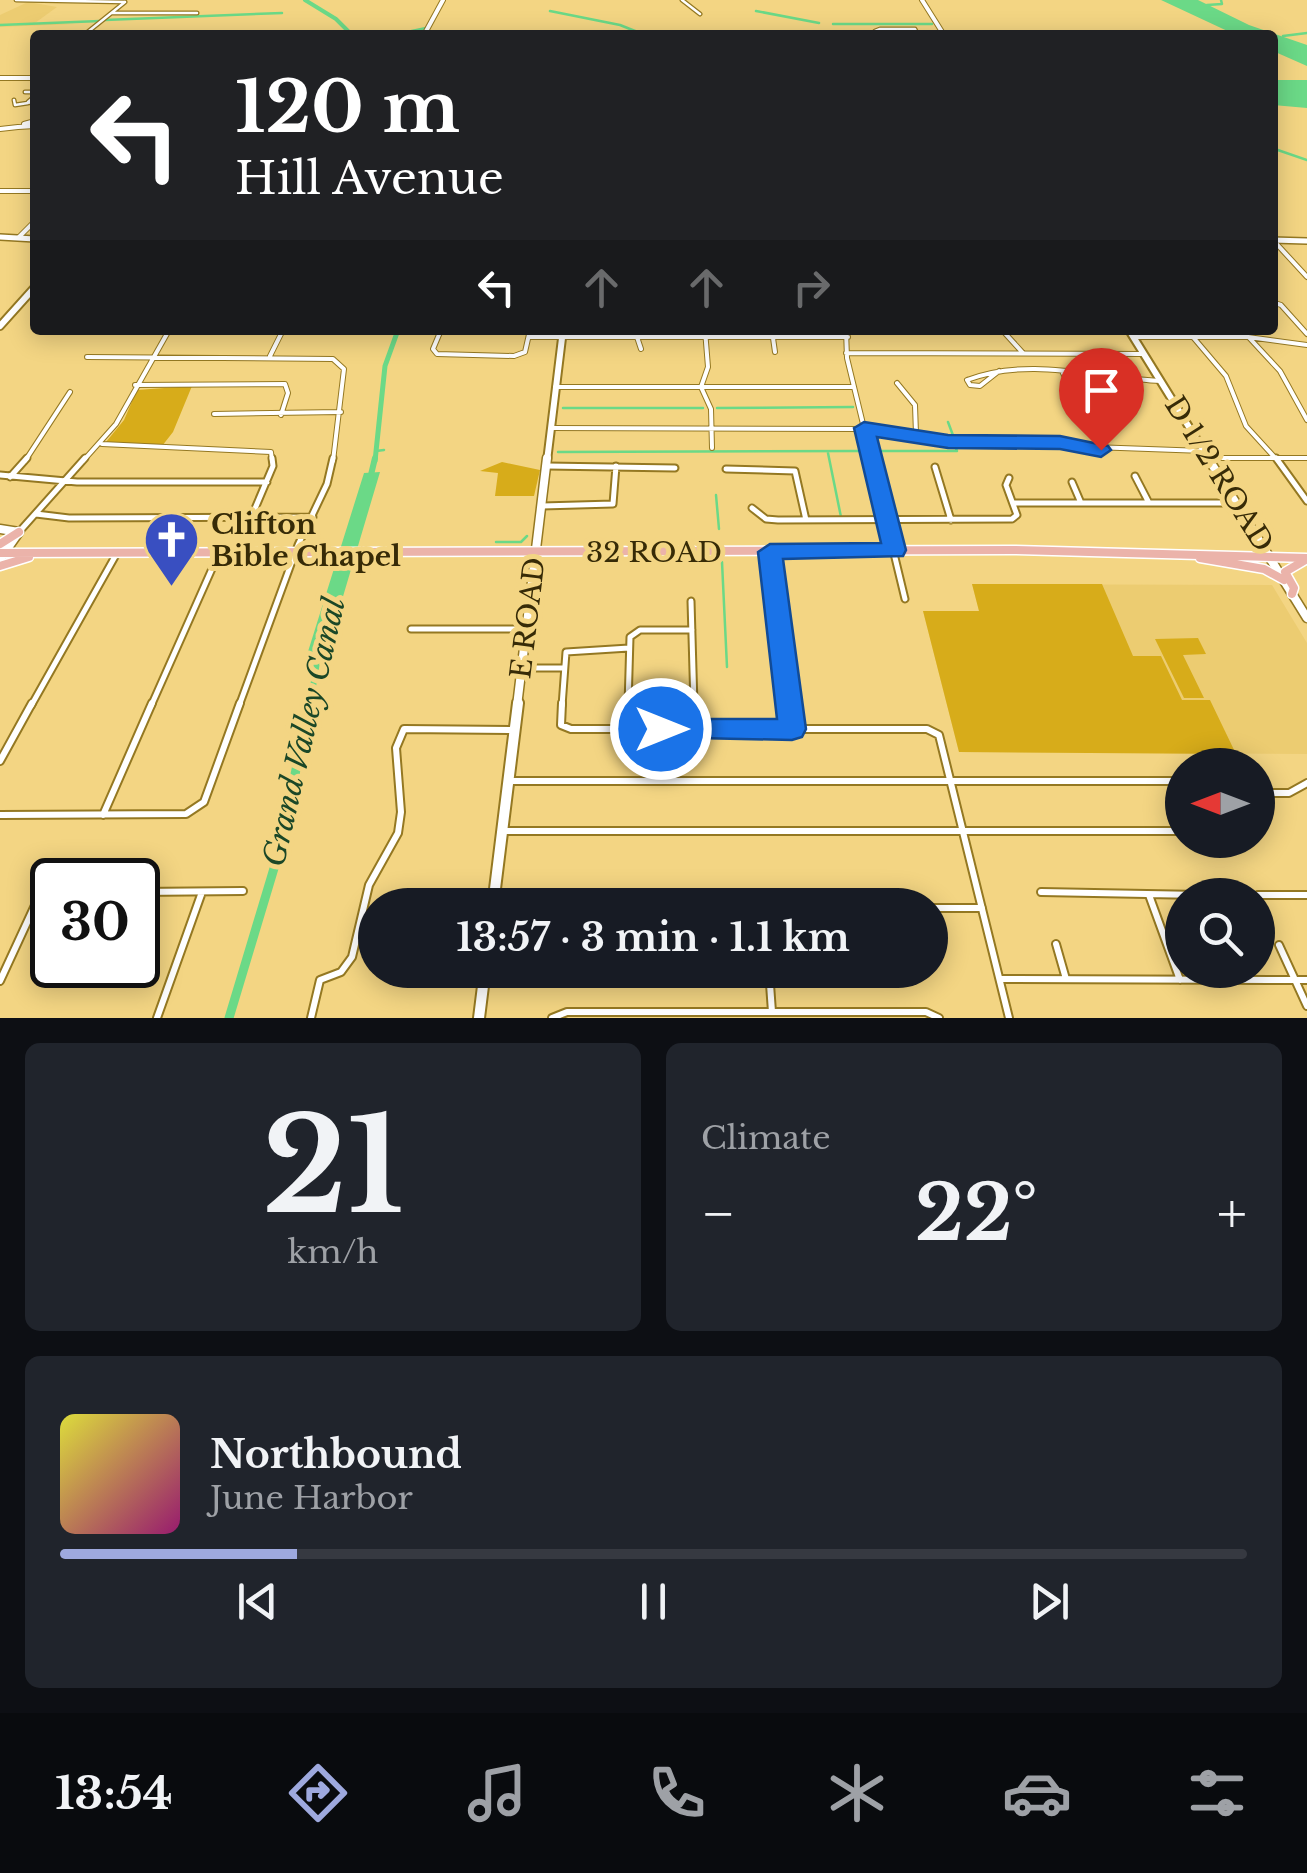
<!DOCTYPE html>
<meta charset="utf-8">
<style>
body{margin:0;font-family:"Libre Baskerville",serif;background:#20242c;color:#f1f3f6;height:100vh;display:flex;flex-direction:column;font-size:38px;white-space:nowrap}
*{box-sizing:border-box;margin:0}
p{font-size:32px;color:#9ea1a6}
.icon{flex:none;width:55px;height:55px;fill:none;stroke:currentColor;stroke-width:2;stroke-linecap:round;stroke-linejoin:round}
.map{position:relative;height:1018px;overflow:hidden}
.side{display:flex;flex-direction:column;gap:25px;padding:25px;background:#0d0f14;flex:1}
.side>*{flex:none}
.hud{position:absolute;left:30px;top:30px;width:1248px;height:305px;border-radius:10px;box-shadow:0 5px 25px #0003;background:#202124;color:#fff;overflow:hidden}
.needle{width:65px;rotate:270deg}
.controls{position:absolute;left:1165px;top:748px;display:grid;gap:20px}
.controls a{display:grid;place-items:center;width:110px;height:110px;border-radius:50%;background:#171b24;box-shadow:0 5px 25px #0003;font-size:50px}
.speed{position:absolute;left:30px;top:858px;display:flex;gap:20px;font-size:50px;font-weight:700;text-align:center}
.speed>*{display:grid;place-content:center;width:130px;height:130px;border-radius:50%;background:#171b24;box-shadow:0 5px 25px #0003;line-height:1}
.speed .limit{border:5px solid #111;border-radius:15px;background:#fff;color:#111}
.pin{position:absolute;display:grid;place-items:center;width:85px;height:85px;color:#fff;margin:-102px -42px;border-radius:50% 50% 50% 0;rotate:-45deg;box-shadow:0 0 10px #0007}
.pin .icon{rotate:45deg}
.me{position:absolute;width:110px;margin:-55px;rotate:90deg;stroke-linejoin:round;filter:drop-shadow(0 0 8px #0008)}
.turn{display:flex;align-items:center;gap:35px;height:210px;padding:0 40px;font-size:45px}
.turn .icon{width:130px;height:130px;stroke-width:2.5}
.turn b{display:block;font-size:70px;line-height:85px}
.lanes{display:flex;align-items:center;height:95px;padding:0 40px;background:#0003;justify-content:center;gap:50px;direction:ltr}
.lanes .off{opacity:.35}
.big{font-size:75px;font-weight:700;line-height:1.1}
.side .card{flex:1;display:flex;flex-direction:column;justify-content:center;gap:15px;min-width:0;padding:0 35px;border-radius:15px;background:#20242c}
.side .dial{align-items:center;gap:0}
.dial b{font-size:130px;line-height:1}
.song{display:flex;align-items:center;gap:30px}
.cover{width:120px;height:120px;border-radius:15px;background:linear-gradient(135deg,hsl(60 70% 55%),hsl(320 70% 35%))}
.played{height:10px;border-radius:5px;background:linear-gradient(90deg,#9ea9de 20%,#363941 20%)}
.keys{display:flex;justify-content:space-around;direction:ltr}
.heat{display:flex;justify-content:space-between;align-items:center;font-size:55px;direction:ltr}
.side .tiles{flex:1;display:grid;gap:25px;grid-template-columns:1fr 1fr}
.card:last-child{grid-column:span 2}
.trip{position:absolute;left:358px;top:888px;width:590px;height:100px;border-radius:50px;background:#171b24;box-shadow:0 5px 25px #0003;font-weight:700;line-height:100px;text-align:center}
.dock{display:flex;height:160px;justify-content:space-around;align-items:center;background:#090b0e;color:#9ea1a6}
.dock .icon{width:70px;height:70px}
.dock .on{color:#9ea9de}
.dock b{font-size:45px;color:#f1f3f6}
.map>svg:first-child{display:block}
.built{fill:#eccc71}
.green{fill:#d7ac1a}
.water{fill:#6bd987}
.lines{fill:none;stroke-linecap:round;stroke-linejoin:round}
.stream{stroke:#6bd987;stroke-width:2.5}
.canal-far3{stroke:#6bd987;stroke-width:4}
.canal-far2{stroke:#6bd987;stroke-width:5}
.canal-far1{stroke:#6bd987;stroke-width:6}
.canal{stroke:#6bd987;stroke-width:9}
.street-far3-casing{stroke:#947822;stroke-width:5}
.street-far2-casing{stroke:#947822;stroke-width:6}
.street-far1-casing{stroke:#947822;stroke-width:9}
.street-casing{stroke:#947822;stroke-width:10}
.secondary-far4-casing{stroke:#947822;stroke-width:6}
.secondary-far3-casing{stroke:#947822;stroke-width:8}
.secondary-far2-casing{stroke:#947822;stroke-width:10}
.secondary-far1-casing{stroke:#947822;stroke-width:11}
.secondary-casing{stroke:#947822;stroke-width:14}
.primary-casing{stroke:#fff;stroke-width:11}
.street-far3{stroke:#fff;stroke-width:2.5}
.street-far2{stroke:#fff;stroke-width:4}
.street-far1{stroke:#fff;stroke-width:5}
.street{stroke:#fff;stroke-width:6}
.secondary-far4{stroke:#fff;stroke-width:4}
.secondary-far3{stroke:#fff;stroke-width:5}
.secondary-far2{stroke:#fff;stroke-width:6}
.secondary-far1{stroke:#fff;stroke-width:8}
.secondary{stroke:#fff;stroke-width:10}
.primary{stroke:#ebb3aa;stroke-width:8}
.route{fill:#1a73e8;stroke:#114b97;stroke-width:2.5}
.labels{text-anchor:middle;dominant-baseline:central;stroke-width:10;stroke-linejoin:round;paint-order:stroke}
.street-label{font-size:28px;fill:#372b07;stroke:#f3d583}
.poi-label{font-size:28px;font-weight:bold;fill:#372b07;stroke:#f3d583;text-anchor:start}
.water-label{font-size:30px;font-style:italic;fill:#1b4727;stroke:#f3d583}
</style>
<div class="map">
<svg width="1307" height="1018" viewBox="0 0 1307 1018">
<rect width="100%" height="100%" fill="#f3d583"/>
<path class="built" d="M28 2 57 7 35 23 74 24 0 27V15Z
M972 584 1272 585 1307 643V754L959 752 923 611H979Z"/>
<path class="green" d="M192 386 173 432 162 446 106 442 124 420 137 390Z
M502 462 540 470 534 496H495L498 473 480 471Z
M972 584H1102L1133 656H1161L1182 700H1210L1236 754 959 752 923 611H979Z
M1198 638 1206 654 1183 655 1204 698H1184L1155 639Z"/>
<path class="water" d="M1161 0H1198L1249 25 1307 45V66L1273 51 1272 35H1236Z
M1272 80H1307V108L1273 105Z
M380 472 325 657 306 658 364 473Z"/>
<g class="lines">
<path class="stream" d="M1207 5 1222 4 1221 0
M550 11 620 25 645 35
M756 11 819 23
M105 20 282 13
M833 24H932
M0 25 100 21
M393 35 426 28
M1283 36 1307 33
M1272 148 1307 160
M563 408H703
M717 408 853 407
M948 422 954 438
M376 451 384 450
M877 451H957L955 446
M558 452 862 451
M828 453 841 517
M716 495 719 529
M496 542H521L527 536
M722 562 727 667"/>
<path class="canal-far3" d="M305 0 336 19 352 35"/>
<path class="canal-far2" d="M375 461 385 366 398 330"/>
<path class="canal-far1" d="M370 479 375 458
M310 706 319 649"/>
<path class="canal" d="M229 1018 278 855 310 703"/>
<defs>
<path id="street-far3" d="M16 0 125 2
M682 0 700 14
M113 13H197
M84 35 125 2
M876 35 875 31 880 29H915L918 35
M25 92H35
M35 96 28 102 35 104
M14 100 15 105 28 103"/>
<path id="street-far2" d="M24 124 35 121
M18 127 35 126
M0 129 18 127
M0 191H35
M19 237 35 221
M1273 240 1307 277
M1272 302 1281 305 1307 334
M441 330 433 349 437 354 514 356 525 352 530 330
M705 330 708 367 701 387 711 409 712 448
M846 330 847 358 872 461
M1002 330 1023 353
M1187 330 1226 376 1246 426 1278 461
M1242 330 1280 371 1307 420
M64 332 345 330
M529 337H848
M637 337 641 349
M1134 337H1248L1307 345
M773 338 775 352
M846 353 1143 354
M270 356 282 332
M87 357 333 359 344 369 333 461
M1062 371 1071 390
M1116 379 1123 392
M967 380C1029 356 1097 378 1161 381
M967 380 970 385 980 386 999 371
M897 383 915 405 916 434
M135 385 285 384 288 393 281 415
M555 387H854
M214 414 341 412
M551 428 864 429 956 442 1204 451
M102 444 271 452 272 461
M1210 458H1307
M25 461 70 392
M83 461 116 424 168 332"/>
<path id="street-far1" d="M871 458 905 599
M1276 458 1307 501
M547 466 675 468
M935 467 951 520
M726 469 795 471 806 520
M0 475 77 482H267
M1135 476 1149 503
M10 477 27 458
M1072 482 1081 503
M1013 503H1235
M542 506 613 504 616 466
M752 508 766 519 778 520 1012 519 1017 515 1006 485 1009 478
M36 514 69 518 313 517
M251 518 273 466 272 458
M19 532 85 458
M770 551 789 706
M691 601 694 706
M411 629H527
M522 668H562
M31 706 117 553
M151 706 219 553
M239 706 298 545 327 484 333 458
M562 706 566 652 629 648
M628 706 630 637 640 630H692"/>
<path id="street" d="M562 703 561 725 571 729H927L939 735 1009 1018
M694 703 695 729
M789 703 792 729
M627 730 628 703
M0 761 32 703
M510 781H1182
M1258 793H1289L1307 783
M1258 806 1264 821 1258 829
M0 815 186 814 204 802 240 703
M103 815 152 703
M501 831H1182
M138 892 243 891
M1041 892 1200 895
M1149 895 1180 980
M1258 895H1307
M677 897 886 898 914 905
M930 908H982
M1056 944 1066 979
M1279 945 1307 1006
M769 970 772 1012
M1000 979 1307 980
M0 981 36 903 52 892
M157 1018 202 892
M311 1018 320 980 341 972 352 957 369 885 398 833 401 812 396 748 404 729 515 730
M552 1018 567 1012H926L939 1018"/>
<path id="secondary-far4" d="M922 0 944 35
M424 35 443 0
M0 78H35"/>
<path id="secondary-far3" d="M0 237 35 239
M1272 240 1307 241"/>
<path id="secondary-far2" d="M0 326 35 287
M1129 330 1210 461
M547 461 563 330"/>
<path id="secondary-far1" d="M1208 458 1307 618
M0 529 19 532 0 559
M517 706 547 458"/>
<path id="secondary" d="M493 905 518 703
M479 1018 485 970"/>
<path id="primary" d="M0 544 19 532
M0 553 1014 550 1307 558
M1200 558 1264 569 1284 580
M0 566 29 557
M1292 594 1294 588 1285 572 1307 559"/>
</defs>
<use href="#street-far3" class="street-far3-casing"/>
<use href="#street-far2" class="street-far2-casing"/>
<use href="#street-far1" class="street-far1-casing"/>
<use href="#street" class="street-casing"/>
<use href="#secondary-far4" class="secondary-far4-casing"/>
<use href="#secondary-far3" class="secondary-far3-casing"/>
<use href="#secondary-far2" class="secondary-far2-casing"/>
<use href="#secondary-far1" class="secondary-far1-casing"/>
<use href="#secondary" class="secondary-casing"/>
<use href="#primary" class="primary-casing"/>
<use href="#street-far3" class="street-far3"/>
<use href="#street-far2" class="street-far2"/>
<use href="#street-far1" class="street-far1"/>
<use href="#street" class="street"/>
<use href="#secondary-far4" class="secondary-far4"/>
<use href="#secondary-far3" class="secondary-far3"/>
<use href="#secondary-far2" class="secondary-far2"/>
<use href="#secondary-far1" class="secondary-far1"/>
<use href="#secondary" class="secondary"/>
<use href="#primary" class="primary"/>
</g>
<path class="route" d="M864 422 948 435 1060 436 1108 446 1111 450 1101 457 1060 449 948 448 877 437 906 550 903 556 783 559 806 729 802 737 792 740 651 737 647 729 651 722 661 719H777L758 552 770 544 881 543 854 428Z"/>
<defs>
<symbol id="church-pin" viewBox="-11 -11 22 30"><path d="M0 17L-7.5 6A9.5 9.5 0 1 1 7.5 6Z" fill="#394fc1" stroke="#f3d583"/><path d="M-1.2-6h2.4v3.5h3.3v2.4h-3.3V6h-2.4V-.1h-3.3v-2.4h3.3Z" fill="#fff"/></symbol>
</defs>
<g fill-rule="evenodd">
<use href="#church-pin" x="140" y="508" width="63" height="86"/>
</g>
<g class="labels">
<g class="street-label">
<text transform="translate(1219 474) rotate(58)">D 1/2 ROAD</text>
<text x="654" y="552">32 ROAD</text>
<text transform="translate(528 618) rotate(-83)">E ROAD</text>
</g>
<g class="poi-label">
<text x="211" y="524">Clifton<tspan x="211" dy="32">Bible Chapel</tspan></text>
</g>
<g class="water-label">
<text transform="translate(304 732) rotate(-77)">Grand Valley Canal</text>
</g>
</g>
</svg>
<div class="controls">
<a><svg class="needle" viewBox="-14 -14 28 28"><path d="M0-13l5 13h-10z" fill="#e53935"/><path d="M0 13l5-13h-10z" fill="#9ea1a6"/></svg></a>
<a><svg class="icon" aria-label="search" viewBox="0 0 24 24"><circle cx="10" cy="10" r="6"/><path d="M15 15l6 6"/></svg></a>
</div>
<div class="speed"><div class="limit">30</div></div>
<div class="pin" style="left:1101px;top:450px;background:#d93025"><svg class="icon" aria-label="arrive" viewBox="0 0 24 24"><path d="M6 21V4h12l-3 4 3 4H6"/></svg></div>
<svg class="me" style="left:661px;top:729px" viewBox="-20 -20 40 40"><circle r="17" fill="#1a73e8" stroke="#fff" stroke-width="3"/><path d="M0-11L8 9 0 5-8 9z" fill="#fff"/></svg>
<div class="trip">13:57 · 3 min · 1.1 km</div>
<div class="hud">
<div class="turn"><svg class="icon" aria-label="left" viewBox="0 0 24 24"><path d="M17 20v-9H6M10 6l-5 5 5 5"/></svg><div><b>120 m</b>Hill Avenue</div></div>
<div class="lanes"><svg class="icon" aria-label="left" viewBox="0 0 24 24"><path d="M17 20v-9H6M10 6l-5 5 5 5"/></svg><svg class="icon off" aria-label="ahead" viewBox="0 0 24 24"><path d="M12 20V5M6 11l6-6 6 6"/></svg><svg class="icon off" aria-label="ahead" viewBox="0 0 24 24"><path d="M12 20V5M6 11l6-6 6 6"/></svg><svg class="icon off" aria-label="right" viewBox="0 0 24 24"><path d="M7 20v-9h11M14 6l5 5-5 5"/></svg></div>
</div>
</div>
<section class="side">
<div class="tiles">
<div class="card dial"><b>21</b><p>km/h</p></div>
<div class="card"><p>Climate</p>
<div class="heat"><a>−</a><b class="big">22°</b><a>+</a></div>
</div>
<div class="card">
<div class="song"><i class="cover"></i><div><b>Northbound</b><p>June Harbor</p></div></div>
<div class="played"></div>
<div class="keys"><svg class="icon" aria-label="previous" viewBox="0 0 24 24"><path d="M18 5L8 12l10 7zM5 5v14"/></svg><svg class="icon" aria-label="pause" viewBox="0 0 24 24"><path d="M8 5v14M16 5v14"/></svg><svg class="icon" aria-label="next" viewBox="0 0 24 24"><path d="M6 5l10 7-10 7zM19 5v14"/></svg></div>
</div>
</div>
</section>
<nav class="dock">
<b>13:54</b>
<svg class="icon on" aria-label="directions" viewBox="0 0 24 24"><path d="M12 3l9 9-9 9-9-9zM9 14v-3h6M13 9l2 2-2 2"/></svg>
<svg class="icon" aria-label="music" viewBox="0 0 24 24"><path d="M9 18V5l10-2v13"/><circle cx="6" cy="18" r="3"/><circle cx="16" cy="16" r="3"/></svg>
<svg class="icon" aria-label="phone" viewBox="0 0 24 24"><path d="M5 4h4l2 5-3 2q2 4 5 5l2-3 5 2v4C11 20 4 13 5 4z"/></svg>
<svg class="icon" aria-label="climate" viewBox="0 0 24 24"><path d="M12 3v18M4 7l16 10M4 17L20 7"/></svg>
<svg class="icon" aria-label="car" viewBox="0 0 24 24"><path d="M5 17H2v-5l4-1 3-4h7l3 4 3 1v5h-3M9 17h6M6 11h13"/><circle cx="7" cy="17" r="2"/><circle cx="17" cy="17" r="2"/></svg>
<svg class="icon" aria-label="filters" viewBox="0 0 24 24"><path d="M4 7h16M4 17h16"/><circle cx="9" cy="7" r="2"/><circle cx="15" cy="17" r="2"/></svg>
</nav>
